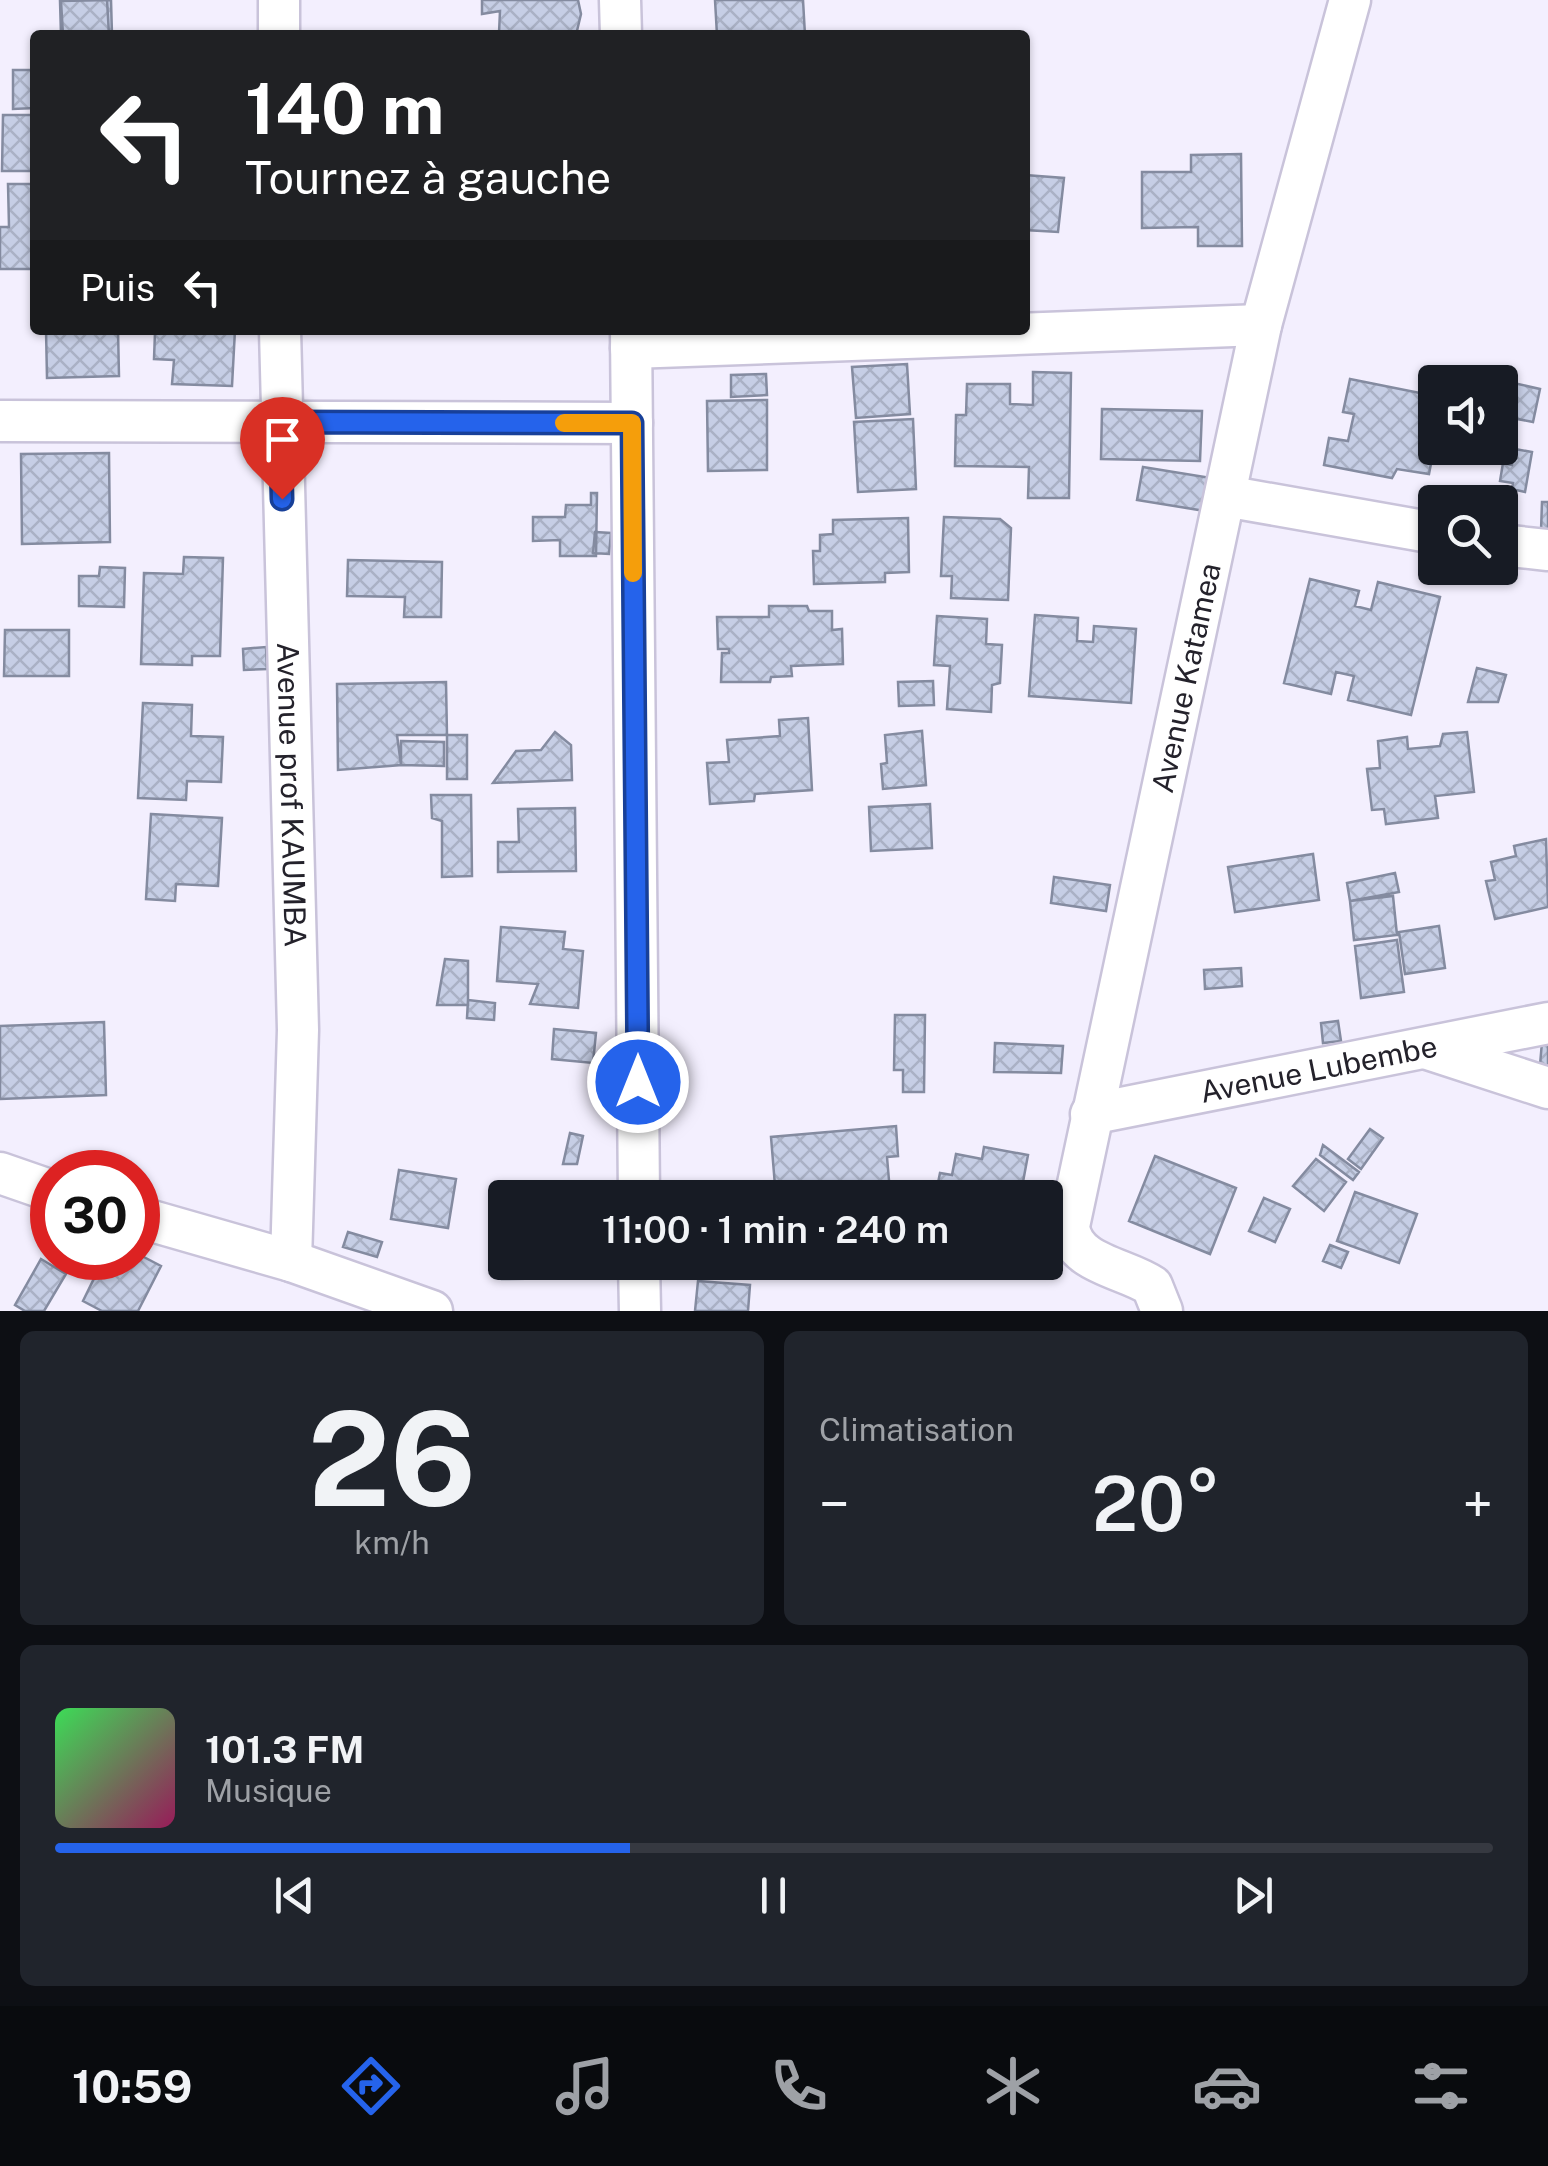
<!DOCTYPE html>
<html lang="fr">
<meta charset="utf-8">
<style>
body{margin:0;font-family:"Public Sans",sans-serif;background:#20242c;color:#f1f3f6;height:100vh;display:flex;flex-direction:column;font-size:38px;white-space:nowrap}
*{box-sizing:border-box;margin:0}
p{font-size:32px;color:#9ea1a6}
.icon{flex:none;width:55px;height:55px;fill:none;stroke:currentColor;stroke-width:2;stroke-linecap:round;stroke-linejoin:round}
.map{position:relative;height:1311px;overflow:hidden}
.side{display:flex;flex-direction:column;gap:20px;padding:20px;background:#0d0f14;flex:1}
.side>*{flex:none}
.hud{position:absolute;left:30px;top:30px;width:1000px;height:305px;border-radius:10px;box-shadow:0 2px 8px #0004;background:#202124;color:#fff;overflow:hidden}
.buttons{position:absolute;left:1418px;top:365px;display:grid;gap:20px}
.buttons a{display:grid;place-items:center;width:100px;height:100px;border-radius:10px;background:#171b24;box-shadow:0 2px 8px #0004;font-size:50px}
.speed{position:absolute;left:30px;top:1150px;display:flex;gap:20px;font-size:50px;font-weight:700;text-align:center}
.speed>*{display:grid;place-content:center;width:130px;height:130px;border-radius:50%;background:#171b24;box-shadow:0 2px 8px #0004;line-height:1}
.speed .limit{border:15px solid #d22;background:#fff;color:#111}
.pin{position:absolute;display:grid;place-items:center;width:85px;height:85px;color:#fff;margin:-102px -42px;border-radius:50% 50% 50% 0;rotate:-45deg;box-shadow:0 0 10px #0007}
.pin .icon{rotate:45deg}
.me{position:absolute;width:110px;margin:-55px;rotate:0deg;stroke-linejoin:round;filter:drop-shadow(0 0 8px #0008)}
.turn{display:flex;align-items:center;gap:35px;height:210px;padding:0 50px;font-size:45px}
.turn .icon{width:130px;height:130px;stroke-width:2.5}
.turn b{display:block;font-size:70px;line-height:85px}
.then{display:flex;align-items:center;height:95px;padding:0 50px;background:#0003;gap:20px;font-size:38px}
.big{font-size:75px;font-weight:600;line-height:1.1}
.side .widget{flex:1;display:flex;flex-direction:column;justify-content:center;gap:15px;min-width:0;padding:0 35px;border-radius:15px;background:#20242c}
.side .dial{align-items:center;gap:0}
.dial b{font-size:130px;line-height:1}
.song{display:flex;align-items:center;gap:30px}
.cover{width:120px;height:120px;border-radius:15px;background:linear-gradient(135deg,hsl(130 70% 55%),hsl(330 70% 35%))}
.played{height:10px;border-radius:5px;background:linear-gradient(90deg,#2563eb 40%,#363941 40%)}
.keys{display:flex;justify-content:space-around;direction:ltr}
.heat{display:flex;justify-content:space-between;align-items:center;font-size:55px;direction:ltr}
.side .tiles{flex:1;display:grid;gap:20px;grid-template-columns:1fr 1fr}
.widget:last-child{grid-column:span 2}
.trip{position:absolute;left:488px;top:1180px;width:575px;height:100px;border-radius:10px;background:#171b24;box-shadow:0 2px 8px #0004;font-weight:600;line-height:100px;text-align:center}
.tabs{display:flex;height:160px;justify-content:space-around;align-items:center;background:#090b0e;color:#9ea1a6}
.tabs .icon{width:70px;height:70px}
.tabs .on{color:#2563eb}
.tabs b{font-size:45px;color:#f1f3f6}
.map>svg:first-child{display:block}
.building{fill:url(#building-cross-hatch);stroke:#848ba0;stroke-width:2.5}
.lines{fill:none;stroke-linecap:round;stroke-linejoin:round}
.minor-casing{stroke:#c9c3da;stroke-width:45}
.minor{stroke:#fff;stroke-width:40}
.route-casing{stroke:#184099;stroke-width:25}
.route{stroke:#2563eb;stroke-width:18}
.slow{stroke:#f59e0b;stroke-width:18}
.labels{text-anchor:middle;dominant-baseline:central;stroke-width:10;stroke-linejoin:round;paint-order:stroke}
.street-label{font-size:30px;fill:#24222b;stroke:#f3effe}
</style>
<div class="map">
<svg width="1548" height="1311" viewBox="0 0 1548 1311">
<defs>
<pattern id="building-cross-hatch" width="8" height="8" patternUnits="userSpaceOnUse" patternTransform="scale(2.5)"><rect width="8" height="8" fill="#c6cee5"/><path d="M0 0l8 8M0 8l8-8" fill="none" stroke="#aab1c5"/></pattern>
</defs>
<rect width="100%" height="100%" fill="#f3effe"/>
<path class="building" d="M107 0 109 35H63L61 1Z
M111 0 112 35H61L60 1Z
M482 0H578L581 14 576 35 499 33 500 11 482 14Z
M715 0H803L805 35H717Z
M13 70H35V108L13 109Z
M3 115H35V171H2Z
M1241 154 1242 246H1198V227L1142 228V172H1191V155Z
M1025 175 1064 178 1058 232 1025 230Z
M8 184H35V269H0V227H9Z
M46 330H118L119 376 47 378Z
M168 330H235L232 386 172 384 174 360 154 359 155 332Z
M907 364 910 414 856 418 852 367Z
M1033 372 1071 373 1069 498H1028L1029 467 955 466 956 415H966L967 384H1010V404L1033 405Z
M766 374 767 395 731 397V375Z
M1350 379 1435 396V443L1429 474 1397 469 1392 478 1324 465 1329 438 1348 441 1354 414 1343 412Z
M1509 382 1540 389 1533 422 1502 416Z
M767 400V470L708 471 707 401Z
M1102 409 1202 411 1200 461 1101 459Z
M913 419 916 489 858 492 854 422Z
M1515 449 1532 452 1525 492 1512 489 1513 483 1500 481 1503 463 1512 465Z
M109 453 110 542 22 544 21 454Z
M1143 467 1211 478 1205 511 1137 500Z
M591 493H597L596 556H560V540L533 541V517H565L566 505H591Z
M1542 502H1548V531H1541Z
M944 517 1000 519 1011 528 1008 600 951 598 952 576H941Z
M908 518 909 572 885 573V582L814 584 813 551H820V535L833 534V520Z
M595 532 611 533 609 554 593 553Z
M184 557 223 558 220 656H192V665L141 664 144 573 183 574Z
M348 560 442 562 441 617H404L405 597 347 596Z
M100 567 125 568 124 607 79 606V576H99Z
M1310 579 1359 591 1355 606 1371 610 1378 582 1440 597 1411 715 1348 700 1354 676 1336 672 1331 694 1284 683Z
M769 606H807L809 611H832V630L842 629 843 664 791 666 792 676 771 677 770 682H721L722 653H729V649H718L717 617H769Z
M1035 615 1078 618 1077 641 1093 642 1094 626 1136 629 1131 703 1029 696Z
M937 616 987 619 986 644 1002 645 1000 683 992 685 991 712 947 709 950 666 934 665Z
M5 630H69V676H4Z
M266 647 267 669 244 670 243 649Z
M1477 668 1506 675 1498 702H1468Z
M933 681 934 705 899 706 898 682Z
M446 682 447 735H397L401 765 338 770 337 684Z
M143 703 192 705 191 736 223 737 221 782 187 781 186 800 138 798Z
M808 718 812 790 755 794 754 801 710 804 707 763 729 762 727 740 780 736 779 720Z
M922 731 926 785 883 789 881 764 887 763 885 735Z
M555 732 571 745 572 780 493 783 516 751 541 750Z
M1467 732 1474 792 1435 796 1438 818 1386 824 1384 809 1372 810 1367 769 1380 768 1378 741 1407 737 1408 749 1440 746 1443 734Z
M447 735H467V779H447Z
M401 741 444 742V766L401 765Z
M431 795H471L472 876 442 877V821L432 818Z
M930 804 932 848 871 851 869 807Z
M575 808 576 871 498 872V842H519L518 809Z
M151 814 222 818 218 886 176 884 175 901 146 899Z
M1546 839 1548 907 1495 919 1486 881 1495 880 1491 862 1516 856 1514 846Z
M1313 854 1319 900 1235 912 1228 867Z
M1395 873 1399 892 1350 901 1347 883Z
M1054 877 1110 885 1106 911 1051 903Z
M1393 896 1397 935 1354 940 1350 901Z
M1439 926 1445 968 1405 974 1399 932Z
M501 927 565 932 563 949 583 951 578 1008 530 1004 538 984 497 981Z
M1397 940 1404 992 1361 998 1355 946Z
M445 959 468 961V1005H437Z
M1241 968 1242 986 1205 989 1204 970Z
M468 1000 495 1003 494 1020 467 1018Z
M895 1015H925L924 1092H903V1070H894Z
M1338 1021 1341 1041 1323 1043 1321 1023Z
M104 1022 106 1095 0 1099V1026Z
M554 1029 596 1033 593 1063 552 1059Z
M1542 1042H1548V1066L1540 1065Z
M995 1043 1063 1046 1061 1073 994 1072Z
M896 1126 898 1156 887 1157 890 1192 860 1194 861 1198H776L771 1137Z
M1370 1129 1383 1138 1361 1169 1348 1159Z
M570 1133 583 1136 577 1164H563Z
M1323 1145 1359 1172 1353 1180 1320 1155Z
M984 1147 1028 1155 1020 1198H935L940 1173 952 1175 956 1154 982 1159Z
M1155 1156 1236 1188 1210 1254 1129 1221Z
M1316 1159 1346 1182 1324 1211 1293 1186Z
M399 1170 456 1179 448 1228 391 1219Z
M1355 1192 1417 1214 1399 1263 1337 1241Z
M1264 1198 1290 1209 1275 1242 1249 1231Z
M502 1226H505V1262H580V1278L502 1279Z
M348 1232 382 1242 377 1257 343 1247Z
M1330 1245 1348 1252 1341 1268 1323 1261Z
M138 1254 161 1266 138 1311H102L83 1301 104 1258H138Z
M41 1259 66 1274 44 1311H25L15 1305Z
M698 1281 750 1285 748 1311H695Z"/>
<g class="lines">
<defs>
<g id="minor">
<path d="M279 0V35"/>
<path d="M620 0 621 35"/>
<path id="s1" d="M280 330 298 1030 291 1261"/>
<path d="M631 330 639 1198"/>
<path d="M631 348 1261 325"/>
<path d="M0 421 632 423"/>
<path d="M1225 496 1435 533"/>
<path d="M1500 545 1548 550"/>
<path d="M1428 1049 1548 1088"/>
<path id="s2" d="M1091 1114 1548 1023"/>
<path d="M0 1173 52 1191"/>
<path d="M138 1217 291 1261 432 1311"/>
<path d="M639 1262 640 1311"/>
<path id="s3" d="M1162 1311 1152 1286C1126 1268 1072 1264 1069 1226L1261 325 1350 0"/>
</g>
</defs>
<use href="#minor" class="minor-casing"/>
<use href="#minor" class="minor"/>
</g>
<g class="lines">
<defs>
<path id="route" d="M282 499 280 422 632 423 638 1082"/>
</defs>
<use href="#route" class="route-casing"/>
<use href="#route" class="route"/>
<path class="slow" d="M564 423H632L633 573"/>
</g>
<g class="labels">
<g class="street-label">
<text stroke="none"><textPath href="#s3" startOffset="695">Avenue Katamea</textPath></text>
<text stroke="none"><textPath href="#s1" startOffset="465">Avenue prof KAUMBA</textPath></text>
<text stroke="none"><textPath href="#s2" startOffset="232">Avenue Lubembe</textPath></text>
</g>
</g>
</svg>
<div class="buttons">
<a><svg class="icon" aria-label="sound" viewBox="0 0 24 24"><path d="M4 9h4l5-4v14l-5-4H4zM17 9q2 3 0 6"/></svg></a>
<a><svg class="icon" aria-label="search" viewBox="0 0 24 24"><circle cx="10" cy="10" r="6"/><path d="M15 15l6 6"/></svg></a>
</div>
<div class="speed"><div class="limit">30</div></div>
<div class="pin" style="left:282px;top:499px;background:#d93025"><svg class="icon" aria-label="arrive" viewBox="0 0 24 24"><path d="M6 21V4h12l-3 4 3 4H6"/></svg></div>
<svg class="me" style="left:638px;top:1082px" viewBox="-20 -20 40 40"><circle r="17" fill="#2563eb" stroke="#fff" stroke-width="3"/><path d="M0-11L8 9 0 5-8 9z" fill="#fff"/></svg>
<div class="trip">11:00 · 1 min · 240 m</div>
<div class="hud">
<div class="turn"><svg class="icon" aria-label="left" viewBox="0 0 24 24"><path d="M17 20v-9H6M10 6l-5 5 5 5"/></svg><div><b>140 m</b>Tournez à gauche</div></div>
<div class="then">Puis<svg class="icon" aria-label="left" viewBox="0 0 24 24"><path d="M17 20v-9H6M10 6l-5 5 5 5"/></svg></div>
</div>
</div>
<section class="side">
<div class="tiles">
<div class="widget dial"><b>26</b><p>km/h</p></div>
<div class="widget"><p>Climatisation</p>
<div class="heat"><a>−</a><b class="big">20°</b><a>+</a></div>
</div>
<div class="widget">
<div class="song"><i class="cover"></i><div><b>101.3 FM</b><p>Musique</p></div></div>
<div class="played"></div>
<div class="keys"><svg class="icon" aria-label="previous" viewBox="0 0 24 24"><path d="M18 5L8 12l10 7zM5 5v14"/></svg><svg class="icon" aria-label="pause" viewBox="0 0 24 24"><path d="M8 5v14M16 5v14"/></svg><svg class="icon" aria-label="next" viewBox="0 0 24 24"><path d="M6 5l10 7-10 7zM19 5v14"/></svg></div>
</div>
</div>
</section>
<nav class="tabs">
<b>10:59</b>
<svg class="icon on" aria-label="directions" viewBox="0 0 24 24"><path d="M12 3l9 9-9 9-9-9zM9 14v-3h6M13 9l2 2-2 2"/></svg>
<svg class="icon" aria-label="music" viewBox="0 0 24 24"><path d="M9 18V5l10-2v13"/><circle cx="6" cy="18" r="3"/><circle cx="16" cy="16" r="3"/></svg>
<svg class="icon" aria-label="phone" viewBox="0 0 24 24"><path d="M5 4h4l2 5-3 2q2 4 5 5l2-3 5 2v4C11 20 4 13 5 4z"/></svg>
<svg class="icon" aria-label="climate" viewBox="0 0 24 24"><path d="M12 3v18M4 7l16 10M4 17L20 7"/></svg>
<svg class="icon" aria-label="car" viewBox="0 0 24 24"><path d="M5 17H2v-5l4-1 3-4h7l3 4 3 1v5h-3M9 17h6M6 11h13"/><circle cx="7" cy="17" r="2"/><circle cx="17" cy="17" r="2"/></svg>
<svg class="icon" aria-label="filters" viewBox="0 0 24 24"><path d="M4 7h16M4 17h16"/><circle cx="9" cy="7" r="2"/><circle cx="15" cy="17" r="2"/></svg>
</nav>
